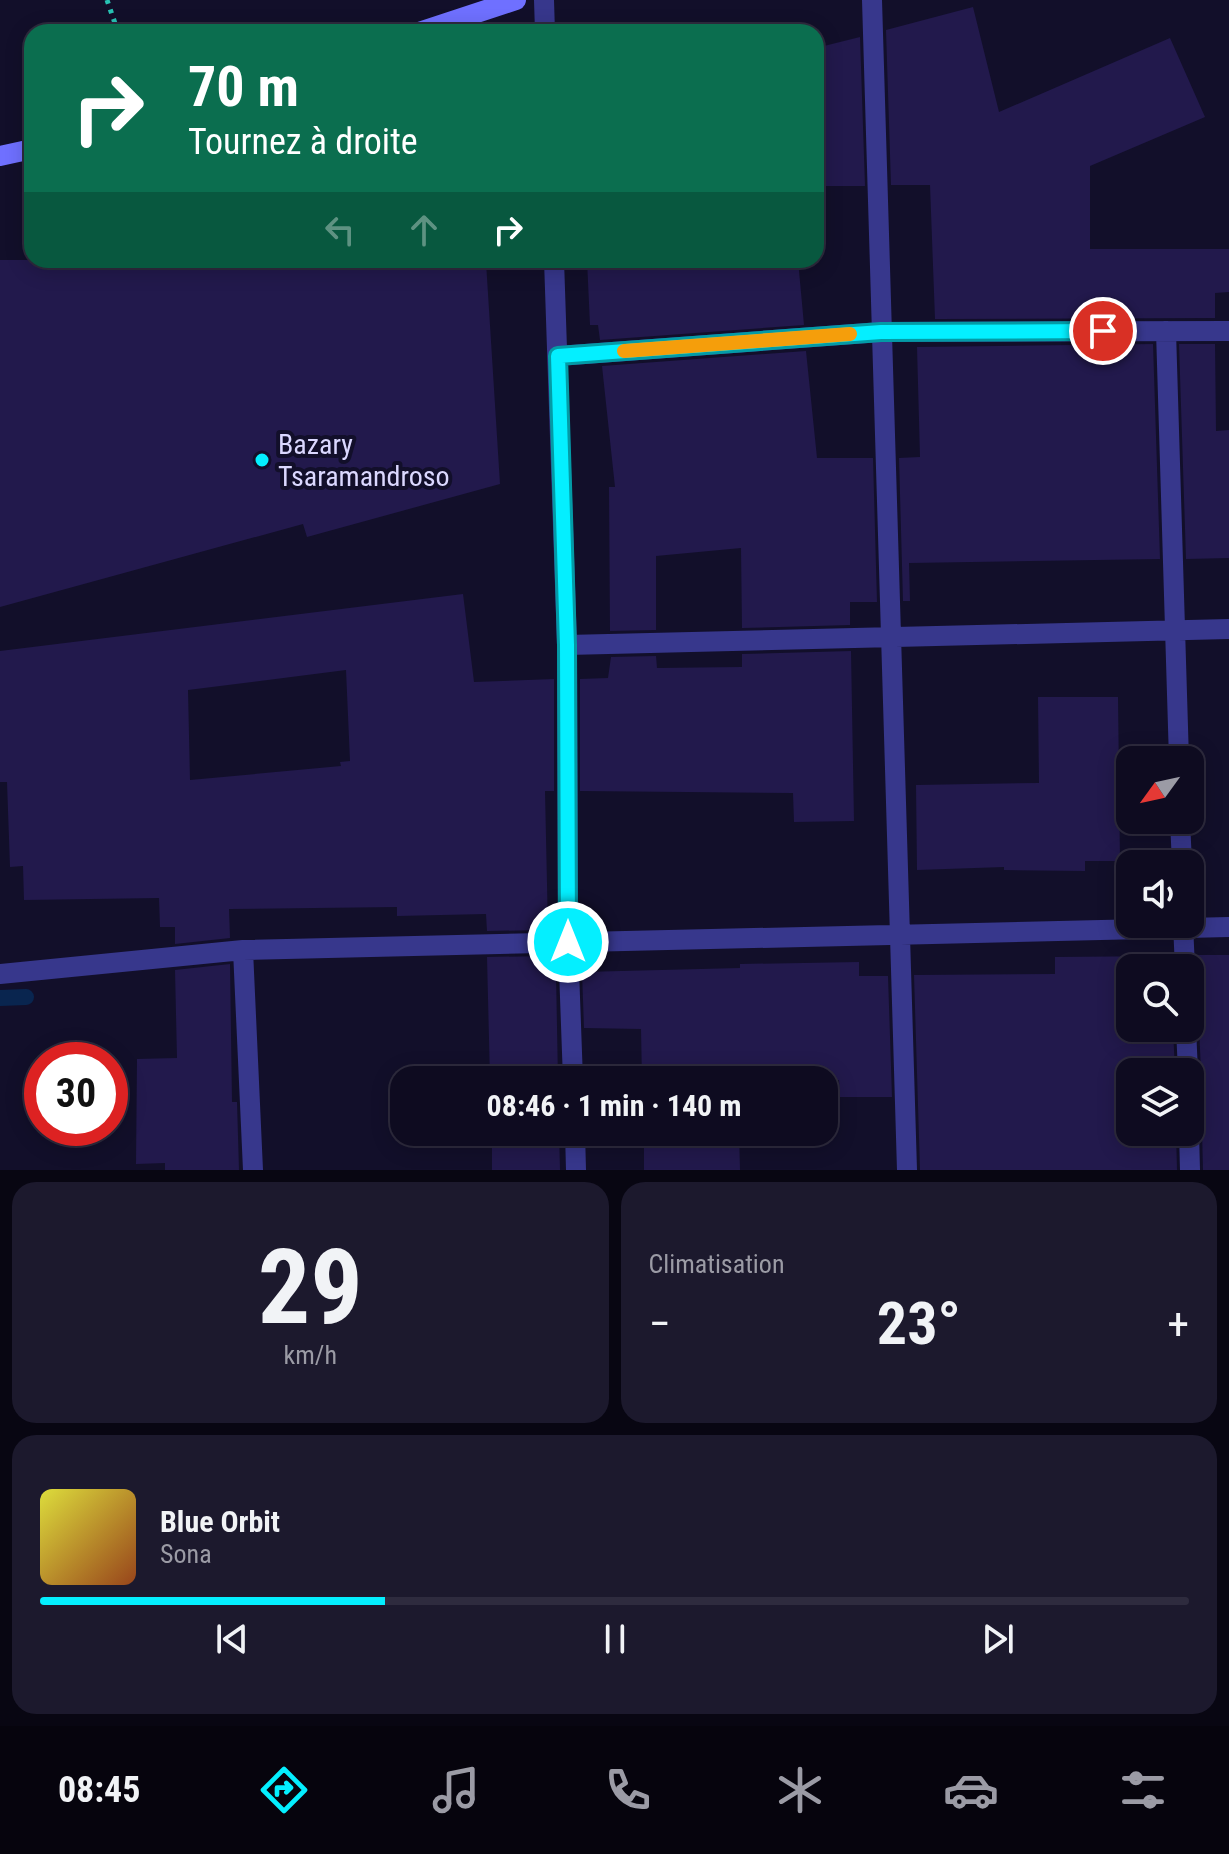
<!DOCTYPE html>
<html lang="fr">
<meta charset="utf-8">
<style>
body{margin:0;font-family:"Roboto Condensed",sans-serif;background:#1c192d;color:#f1f3f6;height:100vh;display:flex;flex-direction:column;font-size:30px;white-space:nowrap}
*{box-sizing:border-box;margin:0}
p{font-size:26px;color:#9b9ba5}
.icon{flex:none;width:44px;height:44px;fill:none;stroke:currentColor;stroke-width:2;stroke-linecap:round;stroke-linejoin:round}
.map{position:relative;height:1170px;overflow:hidden}
.side{display:flex;flex-direction:column;gap:12px;padding:12px;background:#080612;flex:1}
.side>*{flex:none}
.top-card{position:absolute;left:24px;top:24px;width:800px;height:244px;border-radius:24px;box-shadow:0 4px 20px #0003,0 0 0 2px #2e2b3e;background:#0b6e4f;color:#fff;overflow:hidden}
.needle{width:52px;rotate:237deg}
.fabs{position:absolute;left:1116px;top:746px;display:grid;gap:16px}
.fabs a{display:grid;place-items:center;width:88px;height:88px;border-radius:16px;background:#0e0b20;box-shadow:0 4px 20px #0003,0 0 0 2px #2e2b3e;font-size:40px}
.speed{position:absolute;left:24px;top:1042px;display:flex;gap:16px;font-size:40px;font-weight:700;text-align:center}
.speed>*{display:grid;place-content:center;width:104px;height:104px;border-radius:50%;background:#0e0b20;box-shadow:0 4px 20px #0003,0 0 0 2px #2e2b3e;line-height:1}
.speed .limit{border:12px solid #d22;background:#fff;color:#111}
.pin{position:absolute;display:grid;place-items:center;width:68px;height:68px;color:#fff;margin:-34px;border:4px solid #fff;border-radius:50%;box-shadow:0 2px 8px #0007}
.me{position:absolute;width:88px;margin:-44px;rotate:0deg;stroke-linejoin:round;filter:drop-shadow(0 0 6px #0008)}
.turn{display:flex;align-items:center;gap:28px;height:168px;padding:0 32px;font-size:36px}
.turn .icon{width:104px;height:104px;stroke-width:2.5}
.turn b{display:block;font-size:56px;line-height:68px}
.lanes{display:flex;align-items:center;height:76px;padding:0 32px;background:#0003;justify-content:center;gap:40px;direction:ltr}
.lanes .off{opacity:.35}
.big{font-size:60px;font-weight:700;line-height:1.1}
.side .card{flex:1;display:flex;flex-direction:column;justify-content:center;gap:12px;min-width:0;padding:0 28px;border-radius:24px;background:#1c192d}
.side .dial{align-items:center;gap:0}
.dial b{font-size:104px;line-height:1}
.song{display:flex;align-items:center;gap:24px}
.cover{width:96px;height:96px;border-radius:12px;background:linear-gradient(135deg,hsl(60 70% 55%),hsl(20 70% 35%))}
.played{height:8px;border-radius:4px;background:linear-gradient(90deg,#04efff 30%,#2e2b3e 30%)}
.keys{display:flex;justify-content:space-around;direction:ltr}
.heat{display:flex;justify-content:space-between;align-items:center;font-size:44px;direction:ltr}
.side .tiles{flex:1;display:grid;gap:12px;grid-template-columns:1fr 1fr}
.card:last-child{grid-column:span 2}
.trip{position:absolute;left:390px;top:1066px;width:448px;height:80px;border-radius:24px;background:#0e0b20;box-shadow:0 4px 20px #0003,0 0 0 2px #2e2b3e;font-weight:700;line-height:80px;text-align:center}
.menu{display:flex;height:128px;justify-content:space-around;align-items:center;background:#06040d;color:#9b9ba5}
.menu .icon{width:56px;height:56px}
.menu .on{color:#04efff}
.menu b{font-size:36px;color:#f1f3f6}
.map>svg:first-child{display:block}
.lines{fill:none;stroke-linecap:round;stroke-linejoin:round}
.stream{stroke:#09254f;stroke-width:16}
.building{fill:#22194c;fill-rule:evenodd}
.path{stroke:#28c3b4;stroke-width:5;stroke-dasharray:4 6;stroke-linecap:butt}
.street{stroke:#37378c;stroke-width:20}
.secondary{stroke:#6f70ff;stroke-width:20}
.route-casing{stroke:#039ba6;stroke-width:20}
.route{stroke:#04efff;stroke-width:14}
.slow{stroke:#f59e0b;stroke-width:14}
.poi-dot{fill:#04efff;stroke:#120f2a;stroke-width:3}
.labels{text-anchor:middle;dominant-baseline:central;stroke-width:8;stroke-linejoin:round;paint-order:stroke}
.poi-label{font-size:28px;fill:#dbd8ff;stroke:#120f2a;text-anchor:start}
</style>
<div class="map">
<svg width="1229" height="1170" viewBox="0 0 1229 1170">
<rect width="100%" height="100%" fill="#120f2a"/>
<g class="lines">
<path class="stream" d="M0 998 26 997"/>
</g>
<path class="building" d="M973 7 999 112 1170 38 1205 117 1090 166V249H1229V292L1215 293V318L935 319 930 185H891L886 30Z
M860 37 865 186H816V48Z
M0 260H442L444 268 486 262 500 484 307 537 303 524 0 607Z
M587 260H798L804 325 600 340 598 325H590Z
M1153 344 1160 559 909 563 910 601H903L899 458 920 457 917 347Z
M1179 344H1215L1216 431 1229 430V558L1186 559Z
M806 351 817 458H873L877 602H850V625L742 628 741 548 656 556V630L610 631 609 487H615L602 366Z
M463 594 474 682 554 679V791H545L548 930 487 931 486 914 397 916V907L229 909 230 938 175 944V927H160L159 898 24 900 23 866 10 867 7 782H0V651ZM346 670 350 761 340 762 341 766 190 780 188 690Z
M851 651 854 821 794 822 793 793 580 791V679L608 678 611 657 656 656 657 668 742 667V654Z
M1038 697H1118L1120 861H1085V871L1004 870V867L917 870 916 785 1039 783Z
M1197 955H1229V1170H1203L1202 1131 1200 1125 1190 1119V1085L1199 1079 1201 1071 1199 1027 1190 1016V980L1197 973Z
M548 956 549 973H556L558 1080H490L487 957Z
M1171 956 1172 968H1130V1028H1173L1175 1072H1130V1132H1176L1177 1170H920L914 975 1055 974V957Z
M859 962V976H888L892 1097H840L839 1080H642L641 1029 584 1028 582 972 740 968V964Z
M230 964 232 1102H237L239 1170H165V1163L136 1164 137 1059 177 1058 175 970Z
M492 1132H559L560 1170H492Z
M644 1132H739L740 1170H644Z"/>
<g class="lines">
<path class="path" d="M107 0 118 32"/>
<path class="street" d="M544 0 545 32
M872 0 907 1170
M554 260 567 645 568 942 573 1080
M1166 331 1179 760
M558 356 881 332 1229 331
M567 645 1229 629
M1180 820 1182 864
M1183 924 1185 968
M243 950 253 1170
M0 974 243 950 1229 927
M1186 1028 1188 1072
M575 1132 576 1170
M1189 1132 1190 1170"/>
<path class="secondary" d="M419 32 516 0
M0 156 32 149"/>
</g>
<g class="lines">
<defs>
<path id="route" d="M568 942 567 645 558 356 881 332 1103 331"/>
</defs>
<use href="#route" class="route-casing"/>
<use href="#route" class="route"/>
<path class="slow" d="M624 351 850 334"/>
</g>
<circle class="poi-dot" cx="262" cy="460" r="8"/>
<g class="labels">
<g class="poi-label">
<text x="278" y="444">Bazary<tspan x="278" dy="32">Tsaramandroso</tspan></text>
</g>
</g>
</svg>
<div class="fabs">
<a><svg class="needle" viewBox="-14 -14 28 28"><path d="M0-13l5 13h-10z" fill="#e53935"/><path d="M0 13l5-13h-10z" fill="#9b9ba5"/></svg></a>
<a><svg class="icon" aria-label="sound" viewBox="0 0 24 24"><path d="M4 9h4l5-4v14l-5-4H4zM17 9q2 3 0 6"/></svg></a>
<a><svg class="icon" aria-label="search" viewBox="0 0 24 24"><circle cx="10" cy="10" r="6"/><path d="M15 15l6 6"/></svg></a>
<a><svg class="icon" aria-label="layers" viewBox="0 0 24 24"><path d="M12 4l9 5-9 5-9-5zM3 14l9 5 9-5"/></svg></a>
</div>
<div class="speed"><div class="limit">30</div></div>
<div class="pin" style="left:1103px;top:331px;background:#d93025"><svg class="icon" aria-label="arrive" viewBox="0 0 24 24"><path d="M6 21V4h12l-3 4 3 4H6"/></svg></div>
<svg class="me" style="left:568px;top:942px" viewBox="-20 -20 40 40"><circle r="17" fill="#04efff" stroke="#fff" stroke-width="3"/><path d="M0-11L8 9 0 5-8 9z" fill="#fff"/></svg>
<div class="trip">08:46 · 1 min · 140 m</div>
<div class="top-card">
<div class="turn"><svg class="icon" aria-label="right" viewBox="0 0 24 24"><path d="M7 20v-9h11M14 6l5 5-5 5"/></svg><div><b>70 m</b>Tournez à droite</div></div>
<div class="lanes"><svg class="icon off" aria-label="left" viewBox="0 0 24 24"><path d="M17 20v-9H6M10 6l-5 5 5 5"/></svg><svg class="icon off" aria-label="ahead" viewBox="0 0 24 24"><path d="M12 20V5M6 11l6-6 6 6"/></svg><svg class="icon" aria-label="right" viewBox="0 0 24 24"><path d="M7 20v-9h11M14 6l5 5-5 5"/></svg></div>
</div>
</div>
<section class="side">
<div class="tiles">
<div class="card dial"><b>29</b><p>km/h</p></div>
<div class="card"><p>Climatisation</p>
<div class="heat"><a>−</a><b class="big">23°</b><a>+</a></div>
</div>
<div class="card">
<div class="song"><i class="cover"></i><div><b>Blue Orbit</b><p>Sona</p></div></div>
<div class="played"></div>
<div class="keys"><svg class="icon" aria-label="previous" viewBox="0 0 24 24"><path d="M18 5L8 12l10 7zM5 5v14"/></svg><svg class="icon" aria-label="pause" viewBox="0 0 24 24"><path d="M8 5v14M16 5v14"/></svg><svg class="icon" aria-label="next" viewBox="0 0 24 24"><path d="M6 5l10 7-10 7zM19 5v14"/></svg></div>
</div>
</div>
</section>
<nav class="menu">
<b>08:45</b>
<svg class="icon on" aria-label="directions" viewBox="0 0 24 24"><path d="M12 3l9 9-9 9-9-9zM9 14v-3h6M13 9l2 2-2 2"/></svg>
<svg class="icon" aria-label="music" viewBox="0 0 24 24"><path d="M9 18V5l10-2v13"/><circle cx="6" cy="18" r="3"/><circle cx="16" cy="16" r="3"/></svg>
<svg class="icon" aria-label="phone" viewBox="0 0 24 24"><path d="M5 4h4l2 5-3 2q2 4 5 5l2-3 5 2v4C11 20 4 13 5 4z"/></svg>
<svg class="icon" aria-label="climate" viewBox="0 0 24 24"><path d="M12 3v18M4 7l16 10M4 17L20 7"/></svg>
<svg class="icon" aria-label="car" viewBox="0 0 24 24"><path d="M5 17H2v-5l4-1 3-4h7l3 4 3 1v5h-3M9 17h6M6 11h13"/><circle cx="7" cy="17" r="2"/><circle cx="17" cy="17" r="2"/></svg>
<svg class="icon" aria-label="filters" viewBox="0 0 24 24"><path d="M4 7h16M4 17h16"/><circle cx="9" cy="7" r="2"/><circle cx="15" cy="17" r="2"/></svg>
</nav>
